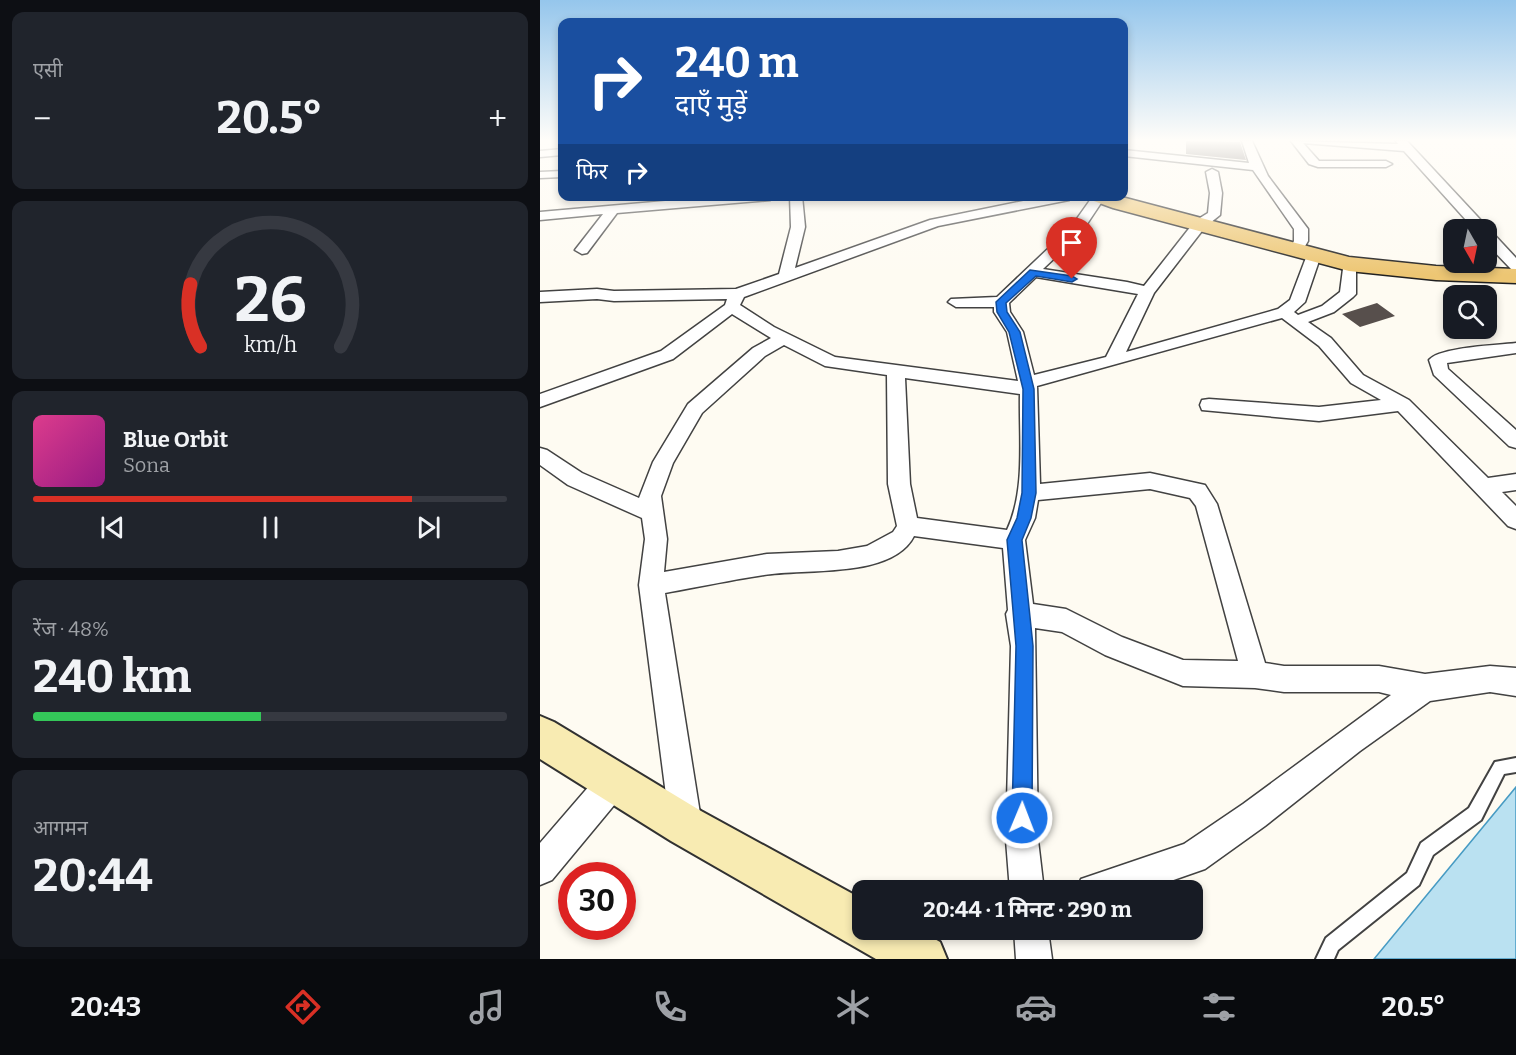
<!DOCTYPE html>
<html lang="hi">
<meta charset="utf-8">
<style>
body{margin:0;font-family:Bitter,"Noto Sans Devanagari",serif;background:#20242c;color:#f1f3f6;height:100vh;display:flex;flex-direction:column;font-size:22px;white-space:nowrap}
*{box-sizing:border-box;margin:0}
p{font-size:20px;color:#9ea1a6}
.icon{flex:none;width:33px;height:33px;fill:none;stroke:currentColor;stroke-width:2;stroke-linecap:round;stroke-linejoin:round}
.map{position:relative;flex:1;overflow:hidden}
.side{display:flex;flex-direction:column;gap:12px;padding:12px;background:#0d0f14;width:540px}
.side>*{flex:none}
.hud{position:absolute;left:18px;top:18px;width:570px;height:183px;border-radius:12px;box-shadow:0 3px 9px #0003;background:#1a4fa0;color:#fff;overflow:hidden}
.needle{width:39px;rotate:171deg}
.buttons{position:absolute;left:903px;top:219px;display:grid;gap:12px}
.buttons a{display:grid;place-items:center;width:54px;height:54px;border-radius:12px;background:#171b24;box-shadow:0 3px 9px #0003;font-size:30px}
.speed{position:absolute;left:18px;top:862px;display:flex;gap:12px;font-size:30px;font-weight:700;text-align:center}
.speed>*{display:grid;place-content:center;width:78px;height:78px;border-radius:50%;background:#171b24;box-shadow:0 3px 9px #0003;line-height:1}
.speed .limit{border:9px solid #d22;background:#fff;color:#111}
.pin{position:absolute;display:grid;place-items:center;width:51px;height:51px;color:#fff;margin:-62px -26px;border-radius:50% 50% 50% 0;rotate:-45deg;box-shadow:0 0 6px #0007}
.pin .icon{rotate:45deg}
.me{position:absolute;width:66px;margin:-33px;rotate:1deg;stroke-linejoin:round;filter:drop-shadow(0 0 4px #0008)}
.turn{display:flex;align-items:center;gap:21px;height:126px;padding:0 18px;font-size:27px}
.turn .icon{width:78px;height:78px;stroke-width:2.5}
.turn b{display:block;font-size:42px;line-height:51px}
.then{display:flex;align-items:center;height:57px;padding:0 18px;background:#0003;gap:12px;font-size:22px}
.big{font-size:45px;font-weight:700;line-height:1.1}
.side .card{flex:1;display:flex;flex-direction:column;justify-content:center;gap:9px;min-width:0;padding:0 21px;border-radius:12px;background:#20242c}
.side .dial{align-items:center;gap:0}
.dial svg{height:156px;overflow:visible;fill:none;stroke:#363941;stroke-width:7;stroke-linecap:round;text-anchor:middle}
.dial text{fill:#f1f3f6;stroke:none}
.song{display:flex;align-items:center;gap:18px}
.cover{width:72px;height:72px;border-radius:9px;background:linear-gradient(135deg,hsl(330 70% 55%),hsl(310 70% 35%))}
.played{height:6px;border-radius:3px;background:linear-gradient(90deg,#d93025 80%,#363941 80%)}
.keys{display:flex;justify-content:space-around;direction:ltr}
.heat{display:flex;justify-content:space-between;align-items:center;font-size:33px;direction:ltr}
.charge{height:9px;border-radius:4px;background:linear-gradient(90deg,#34c759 48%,#363941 0)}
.trip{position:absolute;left:312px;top:880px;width:351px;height:60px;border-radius:12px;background:#171b24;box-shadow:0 3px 9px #0003;font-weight:700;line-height:60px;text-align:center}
.tabs{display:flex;height:96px;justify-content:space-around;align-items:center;background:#090b0e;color:#9ea1a6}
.tabs .icon{width:42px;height:42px}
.tabs .selected{color:#d93025}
.tabs b{font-size:27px;color:#f1f3f6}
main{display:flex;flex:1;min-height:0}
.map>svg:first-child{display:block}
.water{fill:#bae1f1;stroke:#479bc3;stroke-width:1.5}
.building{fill:#574f4c}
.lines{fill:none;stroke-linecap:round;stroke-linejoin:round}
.lane-casing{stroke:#424242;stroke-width:4}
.street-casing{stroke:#424242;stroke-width:3}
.secondary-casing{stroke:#313131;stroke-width:4}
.primary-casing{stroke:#202020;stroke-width:3}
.lane{fill:#fff;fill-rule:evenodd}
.street{fill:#fff;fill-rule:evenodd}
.secondary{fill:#f8ebb2;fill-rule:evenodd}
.primary{fill:#edc673;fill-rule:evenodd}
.route{fill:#1a73e8;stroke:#114b97;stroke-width:1.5}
</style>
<main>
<section class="side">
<div class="card"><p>एसी</p>
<div class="heat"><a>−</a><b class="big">20.5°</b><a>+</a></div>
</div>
<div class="card dial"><svg viewBox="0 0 100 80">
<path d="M14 69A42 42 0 1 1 86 69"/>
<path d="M14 69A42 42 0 0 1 9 37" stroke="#d93025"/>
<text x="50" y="56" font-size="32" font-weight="700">26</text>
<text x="50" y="72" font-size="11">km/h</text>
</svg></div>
<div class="card">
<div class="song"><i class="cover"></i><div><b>Blue Orbit</b><p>Sona</p></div></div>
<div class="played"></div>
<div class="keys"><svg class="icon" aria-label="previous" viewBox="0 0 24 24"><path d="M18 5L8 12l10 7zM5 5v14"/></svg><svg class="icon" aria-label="pause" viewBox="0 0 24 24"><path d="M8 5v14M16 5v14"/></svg><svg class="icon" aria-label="next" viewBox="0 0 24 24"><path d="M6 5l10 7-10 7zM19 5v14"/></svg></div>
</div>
<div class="card"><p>रेंज · 48%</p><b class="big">240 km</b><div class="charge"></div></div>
<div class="card"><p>आगमन</p><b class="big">20:44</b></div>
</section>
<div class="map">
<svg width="976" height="959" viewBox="0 0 976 959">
<rect width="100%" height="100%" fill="#fefbf2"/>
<path class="water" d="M976 787V959H834Z"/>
<path class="building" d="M646 141 700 142 706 160 646 154Z
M837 303 855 316 820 327 802 314Z"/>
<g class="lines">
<defs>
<path id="lane" d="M976 758V772L964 774 941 820 893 855 879 885 798 950 794 959H776L786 938 867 873 881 843 929 808 955 762Z"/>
<path id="street" d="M702 141H712L728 176 768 229V241L761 253H751L749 250 754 241V229L713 170 584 156V150L709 163Z
M751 141 858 144 856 141H867L976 258V270L971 269 946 243V230H935L864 151 763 143 779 161H846L852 164 846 167H778L769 164Z
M22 149V155L0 157V151Z
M672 169 678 172 682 193 680 215 665 227 614 293 586 352 738 309 750 300 767 255 774 251 781 255 765 302 754 312 758 315 782 306 800 292 804 261H814L816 264V294L813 297 794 312 768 322 791 338 823 375 869 400 948 478 976 474V490L962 492 976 506V529L968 526 858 411 779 421 662 410 660 405 662 400 669 399 779 407 841 400 811 383 779 346 742 318 497 386 500 484 610 473 665 485 677 504 725 663 744 666H839L885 674 950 666 976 668V696L950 692 890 701 820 751 725 826 665 869 602 891H536L541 879 644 844 703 804 851 695 839 692H744L715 688 643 686 565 655 522 632 495 628 498 840 504 891H470L466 840 471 646 466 614 468 610 463 548 374 536C352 579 265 568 224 575 191 580 158 587 125 593L162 826 157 837 146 842 135 837 130 826 99 585 105 539 102 518 28 485 0 465V448L7 450 42 473 99 498 113 462 148 404 213 348 231 338 192 314 133 359 0 407V394L121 351 185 305 187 299 74 301 57 299 0 302V292L57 289 74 291 196 289 239 274 251 227 250 196H262L265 227 255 268 390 220 508 196H535L529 200 398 226 204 297 200 305 234 327 295 357 478 381 467 332 454 312V307H416L408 302 411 299 457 297 531 227 553 196 565 197 541 233 503 269 587 282 604 286 655 221 668 213 670 193 666 172ZM496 277 598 294 566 357 494 375 483 332 470 312 469 303ZM244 345 285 366 347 375 348 484 357 526 353 532 327 546 298 551 227 554 124 572 127 539 121 496 133 463 162 413 225 356ZM365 378 480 394C479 437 486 489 467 530L377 518 370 484ZM610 489 650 498 656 506 698 661 643 660 582 637 526 609 493 604 485 540 495 518 498 500Z
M22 171V177L0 178V172Z
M182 196H236L230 200 77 213 47 253 42 254 35 250 63 214 0 220V212Z
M976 343V353L907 363 908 369 976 430V448L969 446 894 375 889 360C899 347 959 345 976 343Z
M74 766 85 770 89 781 85 792 12 880 0 885V843L63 770Z
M474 930H508L512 959H476Z"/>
<path id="secondary" d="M0 716 14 722 161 811 322 899V930H379L400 942 407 959H336L131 841 0 759Z"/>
<path id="primary" d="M549 196H578L809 257 896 266 976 269V283L896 280 809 271 573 208 551 200Z"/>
</defs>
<use href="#lane" class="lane-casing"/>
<use href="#street" class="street-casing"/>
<use href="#secondary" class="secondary-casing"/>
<use href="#primary" class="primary-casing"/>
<use href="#lane" class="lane"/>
<use href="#street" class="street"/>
<use href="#secondary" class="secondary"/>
<use href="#primary" class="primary"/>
</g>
<linearGradient id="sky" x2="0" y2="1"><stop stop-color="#95c6ec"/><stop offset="0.51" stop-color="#fffdf9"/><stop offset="1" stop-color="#fffdf9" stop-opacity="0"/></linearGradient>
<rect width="976" height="275" fill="url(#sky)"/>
<path class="route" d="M490 270 532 276 537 279 532 282 496 276 466 303 467 312 480 332 494 389 496 493 491 518 482 540 493 646 492 818 489 825 482 828 475 825 472 818 476 646 467 540 477 518 482 493 483 389 469 332 457 312 456 302Z"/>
</svg>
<div class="buttons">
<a><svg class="needle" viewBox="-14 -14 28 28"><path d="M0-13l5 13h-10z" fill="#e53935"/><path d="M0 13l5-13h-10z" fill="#9ea1a6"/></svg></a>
<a><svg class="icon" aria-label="search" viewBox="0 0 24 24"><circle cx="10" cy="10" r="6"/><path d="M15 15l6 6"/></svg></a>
</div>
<div class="speed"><div class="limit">30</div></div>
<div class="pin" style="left:532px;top:279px;background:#d93025"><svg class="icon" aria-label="arrive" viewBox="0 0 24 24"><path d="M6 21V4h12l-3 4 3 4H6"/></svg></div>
<svg class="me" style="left:482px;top:818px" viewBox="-20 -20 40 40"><circle r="17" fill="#1a73e8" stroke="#fff" stroke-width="3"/><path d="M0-11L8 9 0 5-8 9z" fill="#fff"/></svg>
<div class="trip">20:44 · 1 मिनट · 290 m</div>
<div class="hud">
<div class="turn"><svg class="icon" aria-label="right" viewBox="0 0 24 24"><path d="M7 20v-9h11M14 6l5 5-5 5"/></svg><div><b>240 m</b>दाएँ मुड़ें</div></div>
<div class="then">फिर<svg class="icon" aria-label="right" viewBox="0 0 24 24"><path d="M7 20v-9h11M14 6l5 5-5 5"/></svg></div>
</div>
</div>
</main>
<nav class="tabs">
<b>20:43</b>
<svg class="icon selected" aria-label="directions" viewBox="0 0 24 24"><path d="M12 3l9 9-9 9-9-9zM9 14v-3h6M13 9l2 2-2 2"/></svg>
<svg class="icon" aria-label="music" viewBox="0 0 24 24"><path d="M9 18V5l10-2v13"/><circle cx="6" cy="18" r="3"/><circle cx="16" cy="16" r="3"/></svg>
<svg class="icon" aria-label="phone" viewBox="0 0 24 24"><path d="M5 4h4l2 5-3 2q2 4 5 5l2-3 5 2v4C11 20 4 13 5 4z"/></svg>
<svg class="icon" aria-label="climate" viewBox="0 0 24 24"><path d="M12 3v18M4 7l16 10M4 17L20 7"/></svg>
<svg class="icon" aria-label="car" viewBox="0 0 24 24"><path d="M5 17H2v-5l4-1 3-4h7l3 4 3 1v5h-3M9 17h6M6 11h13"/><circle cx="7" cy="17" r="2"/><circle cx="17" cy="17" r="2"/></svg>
<svg class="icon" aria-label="filters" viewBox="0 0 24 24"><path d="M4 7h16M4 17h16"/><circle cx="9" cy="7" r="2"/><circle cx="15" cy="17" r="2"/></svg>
<b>20.5°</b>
</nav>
